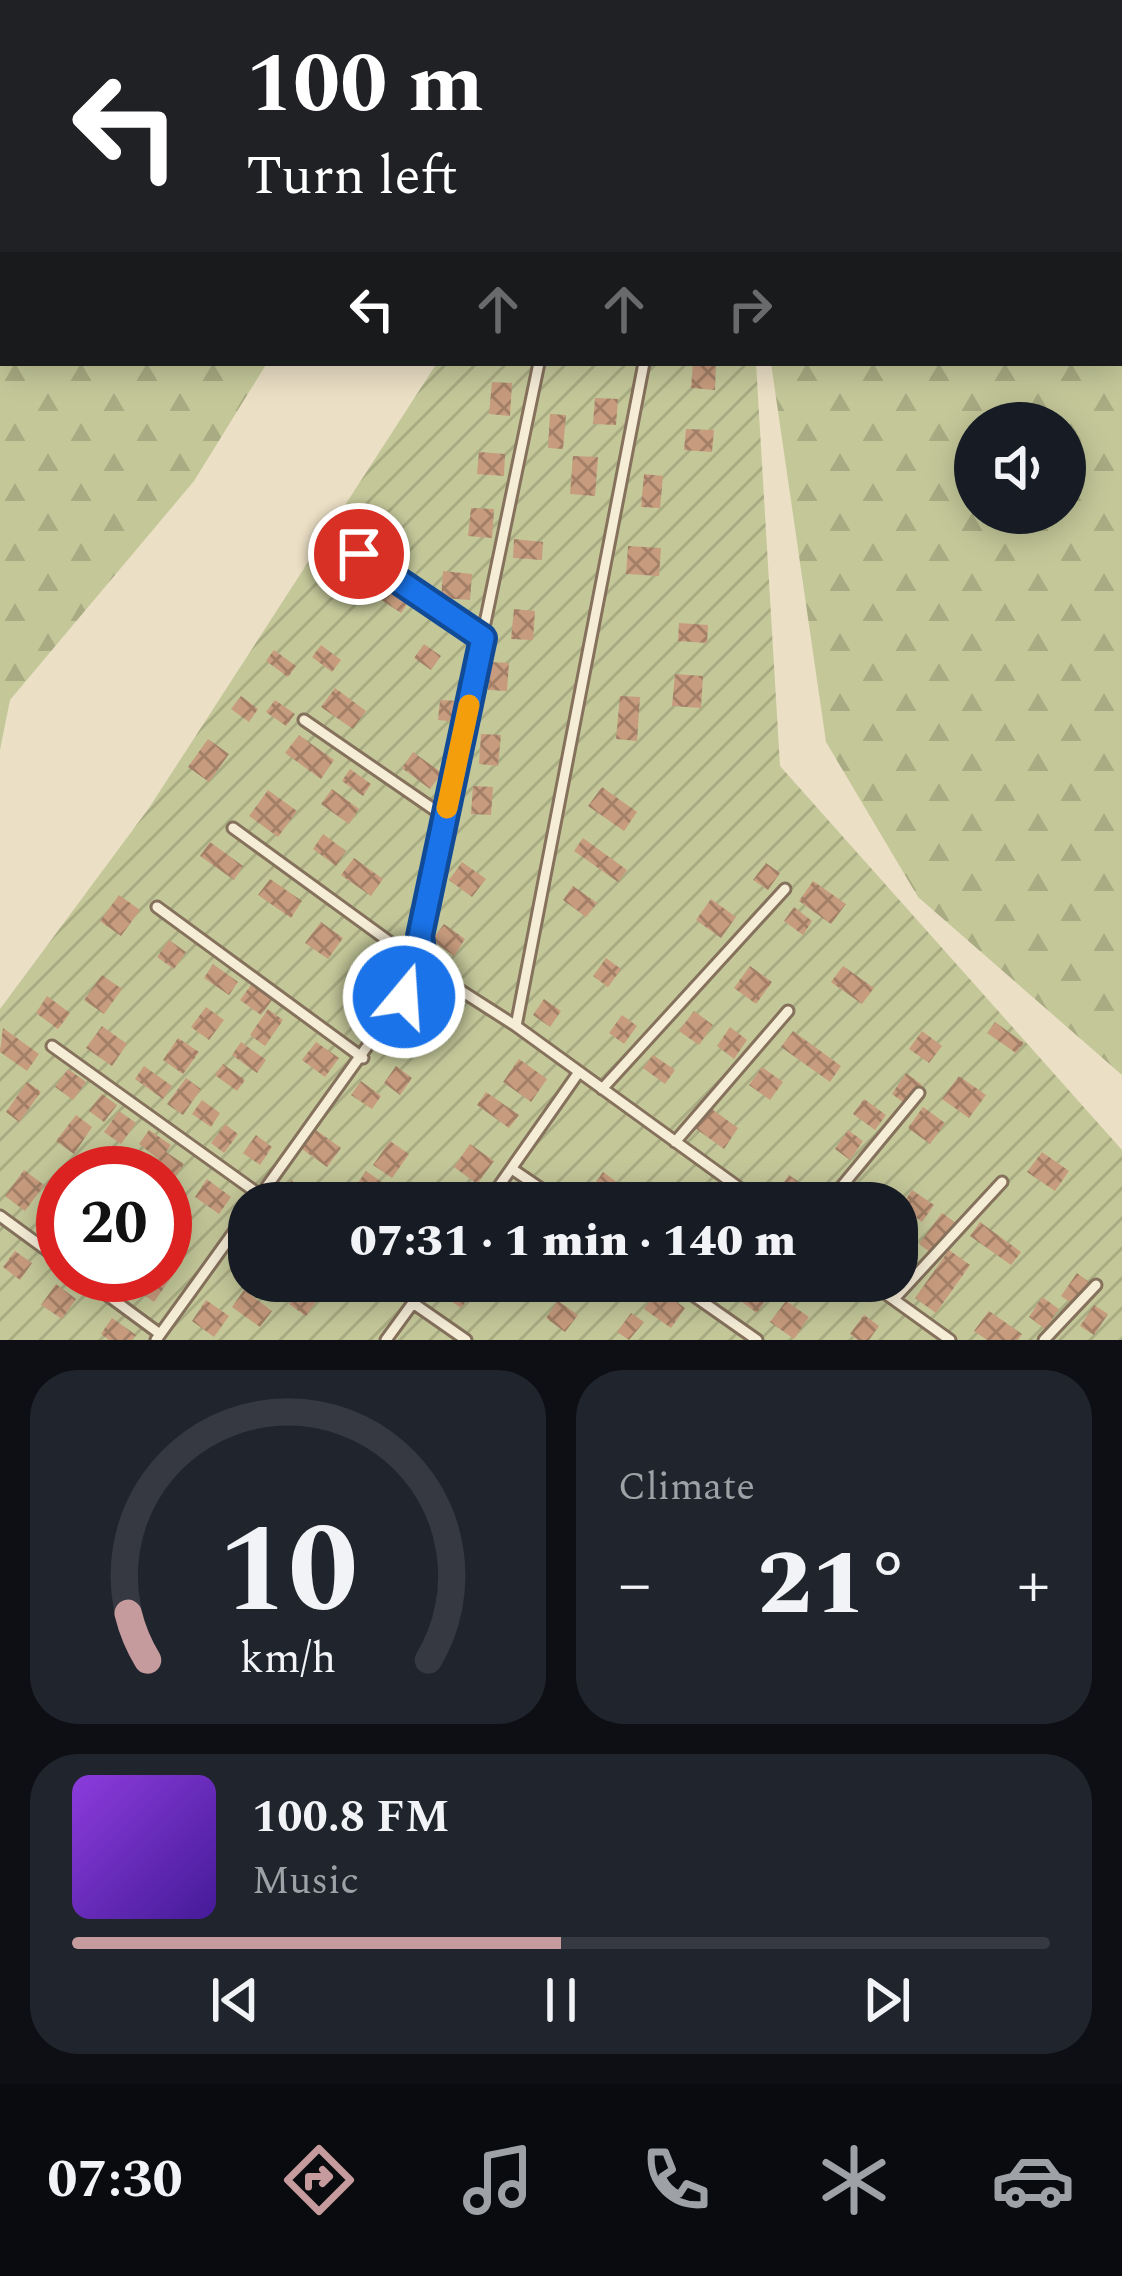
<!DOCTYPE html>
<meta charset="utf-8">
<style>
body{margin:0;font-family:Spectral,serif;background:#20242c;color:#f1f3f6;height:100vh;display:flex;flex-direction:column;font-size:45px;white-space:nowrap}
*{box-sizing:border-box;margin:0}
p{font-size:39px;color:#9ea1a6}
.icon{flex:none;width:66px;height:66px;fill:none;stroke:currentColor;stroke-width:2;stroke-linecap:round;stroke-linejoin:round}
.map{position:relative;height:1340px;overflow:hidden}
.details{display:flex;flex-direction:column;gap:30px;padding:30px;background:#0d0f14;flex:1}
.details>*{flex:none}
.top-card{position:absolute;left:0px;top:0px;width:1122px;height:366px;box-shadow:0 6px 30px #0003;background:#202124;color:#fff;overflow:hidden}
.buttons{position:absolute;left:954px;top:402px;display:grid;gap:24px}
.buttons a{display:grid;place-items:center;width:132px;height:132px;border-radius:50%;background:#171b24;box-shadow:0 6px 30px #0003;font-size:60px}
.speed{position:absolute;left:36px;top:1146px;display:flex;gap:24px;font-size:60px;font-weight:700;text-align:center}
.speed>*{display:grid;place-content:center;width:156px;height:156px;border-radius:50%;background:#171b24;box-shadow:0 6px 30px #0003;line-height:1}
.speed .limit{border:18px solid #d22;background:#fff;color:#111}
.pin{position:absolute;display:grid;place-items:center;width:102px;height:102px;color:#fff;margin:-51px;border:6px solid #fff;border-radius:50%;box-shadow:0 3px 12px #0007}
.me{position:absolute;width:132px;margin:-66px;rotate:18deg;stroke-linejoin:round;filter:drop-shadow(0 0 9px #0008)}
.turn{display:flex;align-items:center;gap:42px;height:252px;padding:0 48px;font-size:54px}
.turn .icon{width:156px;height:156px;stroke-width:2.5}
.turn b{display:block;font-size:84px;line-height:102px}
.lanes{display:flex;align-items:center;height:114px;padding:0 48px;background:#0003;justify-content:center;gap:60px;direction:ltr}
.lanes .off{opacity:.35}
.big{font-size:90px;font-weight:800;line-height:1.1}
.details .widget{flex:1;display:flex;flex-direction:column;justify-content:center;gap:18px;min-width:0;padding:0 42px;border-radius:48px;background:#20242c}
.details .dial{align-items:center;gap:0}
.dial svg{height:312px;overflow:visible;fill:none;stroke:#363941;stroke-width:7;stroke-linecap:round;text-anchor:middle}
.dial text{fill:#f1f3f6;stroke:none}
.song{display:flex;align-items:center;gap:36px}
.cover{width:144px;height:144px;border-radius:18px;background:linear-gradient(135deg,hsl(270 70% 55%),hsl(260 70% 35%))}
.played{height:12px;border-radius:6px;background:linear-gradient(90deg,#c59b9e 50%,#363941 50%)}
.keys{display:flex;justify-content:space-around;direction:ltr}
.heat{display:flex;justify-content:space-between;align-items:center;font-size:66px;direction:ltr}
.details .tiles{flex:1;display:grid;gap:30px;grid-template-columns:1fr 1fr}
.widget:last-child{grid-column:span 2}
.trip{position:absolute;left:228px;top:1182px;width:690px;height:120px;border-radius:48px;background:#171b24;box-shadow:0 6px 30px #0003;font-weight:800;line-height:120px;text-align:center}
.dock{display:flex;height:192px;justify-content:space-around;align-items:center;background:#090b0e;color:#9ea1a6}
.dock .icon{width:84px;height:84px}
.dock .on{color:#c59b9e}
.dock b{font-size:54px;color:#f1f3f6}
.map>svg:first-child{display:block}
.forest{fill:url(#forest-firs);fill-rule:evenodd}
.garden{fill:url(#garden-furrows);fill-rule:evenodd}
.building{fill:url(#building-cross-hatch)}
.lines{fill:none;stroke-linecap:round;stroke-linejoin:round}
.lane-casing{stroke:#85715c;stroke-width:15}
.lane{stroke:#f6edd7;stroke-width:9}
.route-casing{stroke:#114b97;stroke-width:30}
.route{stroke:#1a73e8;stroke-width:21}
.slow{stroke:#f59e0b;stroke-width:21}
</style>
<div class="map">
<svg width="1122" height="1340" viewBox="0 0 1122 1340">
<defs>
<pattern id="forest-firs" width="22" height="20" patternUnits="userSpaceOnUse" patternTransform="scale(3)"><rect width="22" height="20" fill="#c4c899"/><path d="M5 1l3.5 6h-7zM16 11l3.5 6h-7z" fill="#a9ac83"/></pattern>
<pattern id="garden-furrows" width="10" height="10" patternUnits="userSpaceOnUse" patternTransform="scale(3)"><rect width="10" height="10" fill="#c4c899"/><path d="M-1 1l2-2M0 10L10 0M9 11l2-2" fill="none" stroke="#a9ac83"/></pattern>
<pattern id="building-cross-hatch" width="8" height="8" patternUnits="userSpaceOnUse" patternTransform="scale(3)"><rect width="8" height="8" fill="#c79b7d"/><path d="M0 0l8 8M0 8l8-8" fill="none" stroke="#a27f66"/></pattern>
</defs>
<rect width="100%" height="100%" fill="#ebdfc5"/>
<path class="forest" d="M0 0 445 3H3V363H267L194 481 10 700 0 750Z
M995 0H1122V1075L918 897 826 742 771 363H1119V3H994ZM1065 423V513H975V423Z"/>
<path class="garden" d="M437 363H756L780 766 1122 1150V1340H0V1009L149 808ZM63 1173H165V1275H63ZM249 1203H897V1281H249Z"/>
<path class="building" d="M693 363 716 364 715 390 691 388Z
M492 382 512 383 510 416 489 414Z
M595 398 618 399 616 425 593 424Z
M550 414 566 415 563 449 548 448Z
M686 429 714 430 712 452 684 450Z
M479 452 505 454 504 476 477 474Z
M573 456 598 457 595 496 570 494Z
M644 474 663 476 660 508 641 507Z
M471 508 494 509 492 538 468 536Z
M514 539 543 542 542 560 513 558Z
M628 546 661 548 659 576 626 574Z
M443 571 472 574 470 600 441 598Z
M387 583 410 600 401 613 377 597Z
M514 609 535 611 533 640 511 639Z
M679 623 708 625 707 643 678 641Z
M424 644 441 656 431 670 414 658Z
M321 645 341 660 332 672 312 657Z
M274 650 296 666 288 677 266 661Z
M490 662 509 663 507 691 488 690Z
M675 674 703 676 701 708 672 706Z
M335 688 366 711 353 729 321 707Z
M241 696 258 709 249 722 231 709Z
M620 696 640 697 637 741 616 739Z
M275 700 295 714 286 726 266 712Z
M440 700 460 701 459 722 438 720Z
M481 734 501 735 498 766 479 764Z
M299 735 334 760 321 779 285 753Z
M208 739 229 754 209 782 188 767Z
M413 752 442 773 430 789 402 768Z
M350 769 371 784 363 796 342 781Z
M473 786 493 787 491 815 471 814Z
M602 787 637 812 624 831 588 806Z
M332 789 359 809 349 824 321 804Z
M268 790 297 811 278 837 249 816Z
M323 834 346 851 336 866 313 849Z
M583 838 627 870 618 882 574 851Z
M210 842 243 866 234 880 200 856Z
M354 858 383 879 371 896 341 875Z
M462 862 486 879 472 897 449 880Z
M766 863 780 873 768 890 753 880Z
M270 879 302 901 291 918 258 895Z
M813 881 846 904 831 924 799 901Z
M573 886 597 903 586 917 563 900Z
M119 895 140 910 121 936 100 921Z
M711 899 736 917 721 938 696 920Z
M794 907 812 921 803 935 784 921Z
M321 922 343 938 328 959 305 943Z
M444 924 465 939 454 956 432 940Z
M169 940 186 952 174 969 157 957Z
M606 958 621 969 608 987 593 976Z
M213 964 238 982 229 995 204 978Z
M370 965 396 984 379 1008 353 989Z
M750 966 772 982 756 1004 734 988Z
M843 966 874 988 862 1004 831 982Z
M102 975 122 989 104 1014 84 1000Z
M251 985 272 1000 261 1015 240 1000Z
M47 996 70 1013 58 1029 36 1013Z
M414 998 439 1015 423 1037 399 1020Z
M544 999 561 1011 550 1027 533 1015Z
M206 1007 224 1020 209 1040 191 1027Z
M268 1009 283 1020 265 1046 250 1035Z
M694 1011 713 1025 699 1045 679 1031Z
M622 1015 637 1026 624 1044 609 1033Z
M995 1022 1024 1043 1016 1053 987 1033Z
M392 1024 418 1043 409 1055 383 1036Z
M102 1026 127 1044 112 1066 86 1048Z
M730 1027 747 1040 734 1059 717 1046Z
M3 1028 39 1054 27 1071 0 1052Z
M793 1031 841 1066 830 1082 781 1047Z
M922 1031 942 1046 929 1063 909 1049Z
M178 1038 199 1052 183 1074 163 1060Z
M241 1042 266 1060 257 1073 232 1055Z
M316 1042 339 1058 325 1077 302 1060Z
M653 1055 675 1070 665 1084 643 1068Z
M519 1059 547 1079 531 1102 503 1082Z
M223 1064 245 1080 237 1091 215 1075Z
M144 1066 172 1086 163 1099 135 1079Z
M396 1066 412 1078 400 1095 384 1083Z
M762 1067 783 1082 770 1100 749 1085Z
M68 1069 86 1082 73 1100 55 1087Z
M906 1073 922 1085 907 1105 892 1094Z
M959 1076 986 1095 969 1118 942 1099Z
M186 1078 201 1089 183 1115 167 1104Z
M361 1081 381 1096 372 1109 351 1095Z
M27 1082 41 1092 19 1122 6 1112Z
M486 1092 519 1115 509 1128 477 1105Z
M102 1094 117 1105 104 1122 89 1111Z
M864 1099 886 1115 875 1130 853 1114Z
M202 1100 220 1113 211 1127 192 1114Z
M709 1107 738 1128 724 1149 695 1128Z
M923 1107 945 1123 930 1144 908 1128Z
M119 1111 136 1123 121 1144 104 1132Z
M76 1115 92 1127 74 1154 56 1141Z
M225 1124 238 1134 224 1153 211 1143Z
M149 1130 171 1145 166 1152 184 1164 168 1186 165 1173H152L161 1161 139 1144Z
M316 1130 341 1148 327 1167 302 1149Z
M848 1130 863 1141 850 1160 835 1149Z
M256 1135 272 1147 260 1165 243 1153Z
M390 1141 409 1154 392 1178 373 1165Z
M470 1144 494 1161 477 1184 454 1167Z
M1042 1152 1069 1171 1055 1191 1027 1172Z
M24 1170 44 1185 25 1211 5 1196Z
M366 1171 386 1185 375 1200 355 1187Z
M603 1172 625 1188 615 1203H592L585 1198Z
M789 1175 816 1194 810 1203H793L777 1192Z
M207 1179 231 1197 219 1214 195 1197Z
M291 1180 323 1203H275Z
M912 1190 934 1205 922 1222 901 1207Z
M54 1196 63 1202V1229L57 1237 35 1221Z
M942 1213 956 1223 934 1255 919 1244Z
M980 1222 1021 1252 1011 1265 970 1236Z
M949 1250 970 1265 936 1313 915 1298Z
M15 1251 32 1263 20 1280 3 1267Z
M165 1269 173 1275 154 1302 130 1285 138 1275H165Z
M1077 1273 1089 1282 1073 1304 1061 1296Z
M448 1281 472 1293 461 1308 440 1293Z
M740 1281H756L771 1292 757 1313 731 1294Z
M56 1284 76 1299 62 1319 41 1305Z
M302 1286 319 1297 306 1316 289 1304Z
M658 1288 685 1308 671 1328 644 1309Z
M244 1290 272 1311 260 1327 232 1307Z
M1042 1297 1059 1309 1045 1329 1029 1317Z
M206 1300 229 1316 214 1337 192 1321Z
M558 1301 578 1315 565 1332 546 1318Z
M786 1301 809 1317 794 1339 770 1322Z
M1094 1305 1108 1314 1094 1335 1080 1326Z
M989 1311 1022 1334 1018 1340H987L974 1331Z
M631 1313 644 1322 629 1340 617 1332Z
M864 1315 879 1326 869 1340H858L850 1334Z
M112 1318 136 1335 132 1340H109L101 1334Z"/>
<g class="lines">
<defs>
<path id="lane" d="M359 554 483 638
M304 720 445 817
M233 828 424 967 516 1026 760 1203
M157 907 363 1058
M516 1026 644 363
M52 1046 260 1195
M602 1089 785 889
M675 1142 788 1011
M512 1169 562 1203
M255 1203 424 967 420 936 539 363
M487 1203 579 1072
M828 1203 919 1093
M0 1216 63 1262
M80 1275 160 1334
M673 1281 757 1340
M868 1281 950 1340
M894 1299 1002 1182
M413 1303 466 1340
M156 1340 249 1211
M386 1340 429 1281
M1044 1340 1096 1285"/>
</defs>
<use href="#lane" class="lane-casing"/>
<use href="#lane" class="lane"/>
</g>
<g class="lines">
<defs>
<path id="route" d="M359 554 483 638 420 936 424 967 404 997"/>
</defs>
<use href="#route" class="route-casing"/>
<use href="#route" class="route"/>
<path class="slow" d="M447 808 469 705"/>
</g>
</svg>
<div class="buttons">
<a><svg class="icon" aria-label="sound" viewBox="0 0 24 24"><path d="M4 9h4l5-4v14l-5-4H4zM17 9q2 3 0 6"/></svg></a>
</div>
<div class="speed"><div class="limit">20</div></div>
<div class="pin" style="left:359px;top:554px;background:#d93025"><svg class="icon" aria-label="arrive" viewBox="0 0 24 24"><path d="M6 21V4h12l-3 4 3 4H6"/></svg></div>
<svg class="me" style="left:404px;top:997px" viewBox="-20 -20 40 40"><circle r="17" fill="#1a73e8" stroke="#fff" stroke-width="3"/><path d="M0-11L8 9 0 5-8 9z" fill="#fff"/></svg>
<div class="trip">07:31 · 1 min · 140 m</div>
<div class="top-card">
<div class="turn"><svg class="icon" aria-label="left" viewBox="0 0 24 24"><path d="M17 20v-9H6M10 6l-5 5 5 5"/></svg><div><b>100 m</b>Turn left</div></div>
<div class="lanes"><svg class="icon" aria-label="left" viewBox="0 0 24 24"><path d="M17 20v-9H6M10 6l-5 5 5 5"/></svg><svg class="icon off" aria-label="ahead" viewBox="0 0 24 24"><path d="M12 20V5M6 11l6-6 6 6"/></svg><svg class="icon off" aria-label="ahead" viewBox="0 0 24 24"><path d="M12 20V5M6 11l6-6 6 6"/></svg><svg class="icon off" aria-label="right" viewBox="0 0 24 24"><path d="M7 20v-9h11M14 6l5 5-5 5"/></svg></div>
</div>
</div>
<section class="details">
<div class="tiles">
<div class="widget dial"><svg viewBox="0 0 100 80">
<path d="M14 69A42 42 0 1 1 86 69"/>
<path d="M14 69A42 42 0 0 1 9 57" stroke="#c59b9e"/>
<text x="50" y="56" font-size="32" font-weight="700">10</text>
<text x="50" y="72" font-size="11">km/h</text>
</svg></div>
<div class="widget"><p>Climate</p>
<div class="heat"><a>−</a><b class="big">21°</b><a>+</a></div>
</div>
<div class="widget">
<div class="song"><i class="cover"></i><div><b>100.8 FM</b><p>Music</p></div></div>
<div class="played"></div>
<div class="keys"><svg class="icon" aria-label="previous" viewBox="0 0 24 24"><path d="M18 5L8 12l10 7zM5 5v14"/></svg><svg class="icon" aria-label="pause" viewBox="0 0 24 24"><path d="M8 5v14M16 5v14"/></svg><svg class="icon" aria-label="next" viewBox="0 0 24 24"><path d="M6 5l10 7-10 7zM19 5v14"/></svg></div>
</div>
</div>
</section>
<nav class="dock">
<b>07:30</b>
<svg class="icon on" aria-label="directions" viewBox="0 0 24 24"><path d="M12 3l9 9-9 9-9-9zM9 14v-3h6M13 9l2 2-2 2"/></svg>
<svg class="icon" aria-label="music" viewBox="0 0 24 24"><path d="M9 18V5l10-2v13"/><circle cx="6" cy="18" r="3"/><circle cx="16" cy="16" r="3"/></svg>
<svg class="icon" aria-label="phone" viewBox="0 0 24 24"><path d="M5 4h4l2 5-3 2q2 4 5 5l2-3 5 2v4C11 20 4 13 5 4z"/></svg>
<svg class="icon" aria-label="climate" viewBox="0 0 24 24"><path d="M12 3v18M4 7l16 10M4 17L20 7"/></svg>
<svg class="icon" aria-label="car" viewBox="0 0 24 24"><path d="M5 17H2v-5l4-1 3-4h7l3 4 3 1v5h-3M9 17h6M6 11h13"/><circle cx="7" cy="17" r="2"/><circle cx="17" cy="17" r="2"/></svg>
</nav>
